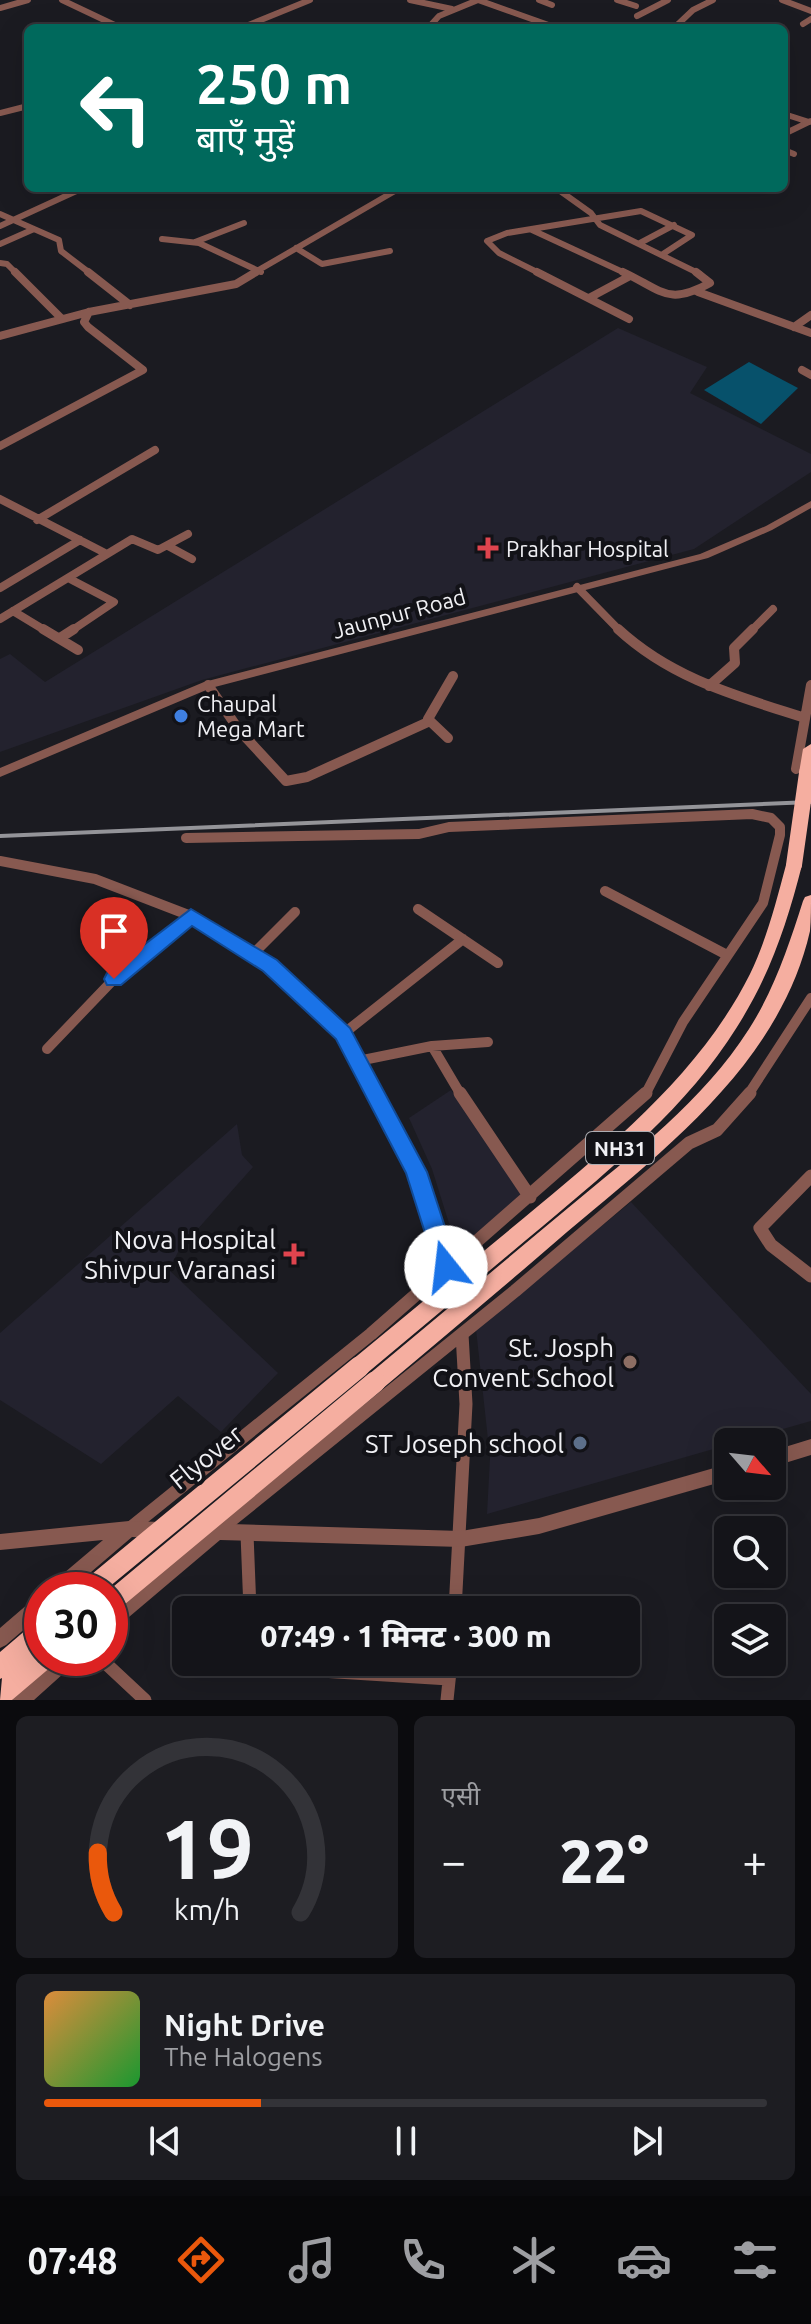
<!DOCTYPE html>
<html lang="hi">
<meta charset="utf-8">
<style>
body{margin:0;font-family:Ubuntu,"Noto Sans Devanagari",sans-serif;background:#1d1d22;color:#f1f3f6;height:100vh;display:flex;flex-direction:column;font-size:30px;white-space:nowrap}
*{box-sizing:border-box;margin:0}
p{font-size:26px;color:#9d9ea2}
.icon{flex:none;width:44px;height:44px;fill:none;stroke:currentColor;stroke-width:2;stroke-linecap:round;stroke-linejoin:round}
.map{position:relative;height:1700px;overflow:hidden}
.details{display:flex;flex-direction:column;gap:16px;padding:16px;background:#0b0b0e;flex:1}
.details>*{flex:none}
.guide{position:absolute;left:24px;top:24px;width:764px;height:168px;border-radius:12px;box-shadow:0 8px 32px #0002,0 0 0 2px #333338;background:#00695c;color:#fff;overflow:hidden}
.needle{width:52px;rotate:118deg}
.tools{position:absolute;left:714px;top:1428px;display:grid;gap:16px}
.tools a{display:grid;place-items:center;width:72px;height:72px;border-radius:12px;background:#141419;box-shadow:0 8px 32px #0002,0 0 0 2px #333338;font-size:40px}
.speed{position:absolute;left:24px;top:1572px;display:flex;gap:16px;font-size:40px;font-weight:700;text-align:center}
.speed>*{display:grid;place-content:center;width:104px;height:104px;border-radius:50%;background:#141419;box-shadow:0 8px 32px #0002,0 0 0 2px #333338;line-height:1}
.speed .limit{border:12px solid #d22;background:#fff;color:#111}
.pin{position:absolute;display:grid;place-items:center;width:68px;height:68px;color:#fff;margin:-82px -34px;border-radius:50% 50% 50% 0;rotate:-45deg;box-shadow:0 0 8px #0007}
.pin .icon{rotate:45deg}
.me{position:absolute;width:88px;margin:-44px;rotate:344deg;stroke-linejoin:round;filter:drop-shadow(0 0 6px #0008)}
.turn{display:flex;align-items:center;gap:28px;height:168px;padding:0 40px;font-size:36px}
.turn .icon{width:104px;height:104px;stroke-width:2.5}
.turn b{display:block;font-size:56px;line-height:68px}
.big{font-size:60px;font-weight:800;line-height:1.1}
.details .card{flex:1;display:flex;flex-direction:column;justify-content:center;gap:12px;min-width:0;padding:0 28px;border-radius:12px;background:#1d1d22}
.details .dial{align-items:center;gap:0}
.dial svg{height:208px;overflow:visible;fill:none;stroke:#333338;stroke-width:7;stroke-linecap:round;text-anchor:middle}
.dial text{fill:#f1f3f6;stroke:none}
.song{display:flex;align-items:center;gap:24px}
.cover{width:96px;height:96px;border-radius:12px;background:linear-gradient(135deg,hsl(30 70% 55%),hsl(130 70% 35%))}
.played{height:8px;border-radius:4px;background:linear-gradient(90deg,#ea580c 30%,#333338 30%)}
.keys{display:flex;justify-content:space-around;direction:ltr}
.heat{display:flex;justify-content:space-between;align-items:center;font-size:44px;direction:ltr}
.details .tiles{flex:1;display:grid;gap:16px;grid-template-columns:1fr 1fr}
.card:last-child{grid-column:span 2}
.trip{position:absolute;left:172px;top:1596px;width:468px;height:80px;border-radius:12px;background:#141419;box-shadow:0 8px 32px #0002,0 0 0 2px #333338;font-weight:800;line-height:80px;text-align:center}
.tab-bar{display:flex;height:128px;justify-content:space-around;align-items:center;background:#08080a;color:#9d9ea2}
.tab-bar .icon{width:56px;height:56px}
.tab-bar .active{color:#ea580c}
.tab-bar b{font-size:36px;color:#f1f3f6}
.map>svg:first-child{display:block}
.built{fill:#23222e}
.water{fill:#07516b}
.lines{fill:none;stroke-linecap:round;stroke-linejoin:round}
.minor-far3{stroke:#875950;stroke-width:6}
.minor-far2{stroke:#875950;stroke-width:8}
.minor-far1{stroke:#875950;stroke-width:10}
.minor{stroke:#875950;stroke-width:13}
.tertiary{fill:#875950;fill-rule:evenodd}
.trunk{fill:#f5aea0;fill-rule:evenodd}
.rail{stroke:#949499;stroke-width:4}
.trunk-bridge-far1{stroke:#f5aea0;stroke-width:16}
.trunk-bridge{stroke:#f5aea0;stroke-width:21}
.route{fill:#1a73e8;stroke:#114b97;stroke-width:2}
.health-dot{fill:#e0444e;stroke:#121217;stroke-width:3}
.shop-dot{fill:#3f7fe0;stroke:#121217;stroke-width:3}
.education-dot{fill:#8d6e63;stroke:#121217;stroke-width:3}
.service-dot{fill:#5c6f8a;stroke:#121217;stroke-width:3}
.labels{text-anchor:middle;dominant-baseline:central;stroke-width:8;stroke-linejoin:round;paint-order:stroke}
.shield{fill:#121217;stroke:#adadb2;stroke-width:2}
.shield-label{font-size:20px;font-weight:bold;fill:#f0f0f4}
.poi-label{font-size:22px;fill:#f0f0f4;stroke:#121217;text-anchor:start}
.street-label{font-size:22px;fill:#f0f0f4;stroke:#121217}
.near-poi-label{font-size:26px;fill:#f0f0f4;stroke:#121217;text-anchor:end}
.near-street-label{font-size:26px;fill:#f0f0f4;stroke:#121217}
</style>
<div class="map">
<svg width="811" height="1700" viewBox="0 0 811 1700">
<rect width="100%" height="100%" fill="#1b1b21"/>
<path class="built" d="M618 328 707 367 690 393 811 454V472L694 549 202 680 0 752V659L10 654 45 682Z
M451 1090 530 1193 458 1252 432 1169 409 1118Z
M237 1124 242 1155 253 1167 179 1250 169 1270 278 1373 221 1432 178 1396 101 1464 0 1400V1333Z
M631 1202 811 1394V1421L487 1514 490 1458 476 1329Z"/>
<path class="water" d="M749 362 798 388 761 424 704 390Z"/>
<g class="lines">
<path class="minor-far3" d="M62 0 121 28
M410 0 452 9
M478 0 557 28
M539 0 552 5
M617 0 636 6
M782 0 811 11
M0 8 28 0
M637 16 668 0
M803 24 811 19
M241 28 310 0
M428 28 439 16 478 0
M674 28 693 10 713 0
M0 113 28 106
M784 114 809 122
M784 134 811 121
M784 150 794 154
M556 188 591 213 600 225 700 274
M0 214 59 240 61 251 91 274
M0 226 83 188
M532 230 627 274
M162 239 199 243 261 272
M195 242 244 223
M640 243 674 225
M0 244 34 229
M296 248 322 264 390 251
M0 263 7 264 17 274
M252 274 400 188
M541 274 499 253 487 241 507 233 641 211 692 235 663 254"/>
<path class="minor-far2" d="M15 272 62 319
M88 272 130 305
M537 272 629 319
M623 272C663 291 668 306 710 283L696 272
M698 292 811 333
M589 298 630 276
M794 327 811 315
M0 336 89 312 236 284 256 272
M802 370 811 375
M0 446 143 370 88 327 84 322 89 312
M0 499 107 554
M37 520 155 450
M168 546 192 559
M70 579 114 602 71 631
M577 587 620 631
M0 588 80 540
M13 611 46 631
M0 619 132 539 158 550 188 534
M751 631 773 609"/>
<path class="minor-far1" d="M43 629 78 650
M618 629C672 679 737 696 805 718
M60 638 74 629
M208 685 239 730 286 781 307 777 428 722
M709 686 735 663 734 648 753 629
M448 738 428 719 453 676
M796 769 811 685
M186 838 419 834 449 827 752 814 771 818 780 827V835L763 903 683 1022 645 1095
M0 861 95 879 191 916 270 965 343 1034 375 1095
M605 891 727 955
M418 909 498 963
M253 954 295 912
M343 1034 463 939
M432 1046 461 1095
M47 1049 114 979 191 916
M358 1061 432 1046 488 1042
M748 1095 811 998"/>
<path class="minor" d="M374 1093 416 1172 446 1267
M460 1093 530 1197
M811 1176 760 1228 771 1245 811 1276
M129 1529 371 1334 646 1093
M218 1531 515 1291 689 1143 717 1130 750 1093
M247 1534 250 1610
M455 1610 466 1404 462 1334
M100 1658 145 1700
M259 1662 273 1668 449 1679
M447 1700 451 1662"/>
<path class="tertiary" d="M811 501V508L772 530 708 558 211 688 0 777V768L204 682 700 554 766 526Z
M811 1439V1455L772 1467V1451Z
M728 1464V1480L539 1534 461 1547 220 1540 116 1628 110 1631V1611L196 1539 190 1537 188 1531 190 1525 196 1523 461 1531 539 1518Z
M129 1521 162 1522 168 1524 170 1530 168 1536 162 1538 132 1537 70 1590H48L51 1584 103 1540 0 1550V1534Z
M42 1594V1614L6 1645 0 1648V1628L36 1597Z
M55 1658H77L74 1664 34 1700H12L15 1694Z"/>
<path class="trunk" d="M811 744V777L807 778 799 773 803 749Z
M794 859 800 861 802 865C787 924 770 975 737 1027 688 1106 613 1167 543 1226 484 1275 425 1325 366 1374L359 1377 352 1374 349 1367 352 1360C410 1312 467 1265 525 1217 609 1147 700 1074 750 974 767 939 776 902 786 865L788 861Z
M811 895C811 906 811 920 810 931 780 1063 664 1150 567 1232 506 1285 444 1337 382 1389L375 1392 368 1389 365 1382 368 1375C435 1319 501 1264 568 1208 633 1154 703 1101 749 1029 774 990 789 945 803 901L805 897Z
M42 1619 40 1648 42 1647V1658H56L52 1666 12 1700H0L2 1678 0 1679V1652L34 1623Z"/>
<path class="rail" d="M0 836 811 802"/>
<path class="trunk-bridge-far1" d="M794 865 807 773"/>
<path class="trunk-bridge" d="M89 1590 359 1367
M110 1603 375 1382"/>
</g>
<path class="route" d="M191 909 277 960 350 1028 427 1172 458 1267 454 1274 446 1277 438 1274 406 1173 336 1039 263 971 192 926 121 985H107L104 979 107 973Z"/>
<g class="health-dot">
<path d="M484 536h8v8h8v8h-8v8h-8v-8h-8v-8h8z"/>
<path d="M290 1242h8v8h8v8h-8v8h-8v-8h-8v-8h8z"/>
</g>
<circle class="shop-dot" cx="181" cy="716" r="8"/>
<circle class="education-dot" cx="630" cy="1362" r="8"/>
<circle class="service-dot" cx="580" cy="1443" r="8"/>
<g class="labels">
<rect class="shield" x="586" y="1132" width="68" height="32" rx="6"/>
<g class="shield-label">
<text x="620" y="1148">NH31</text>
</g>
<g class="poi-label">
<text x="506" y="548">Prakhar Hospital</text>
<text x="197" y="703">Chaupal<tspan x="197" dy="25">Mega Mart</tspan></text>
</g>
<g class="street-label">
<text transform="translate(399 613) rotate(-15)">Jaunpur Road</text>
</g>
<g class="near-poi-label">
<text x="276" y="1239">Nova Hospital<tspan x="276" dy="30">Shivpur Varanasi</tspan></text>
<text x="614" y="1347">St. Josph<tspan x="614" dy="30">Convent School</tspan></text>
<text x="564" y="1443">ST Joseph school</text>
</g>
<g class="near-street-label">
<text transform="translate(206 1457) rotate(-39)">Flyover</text>
</g>
</g>
</svg>
<div class="tools">
<a><svg class="needle" viewBox="-14 -14 28 28"><path d="M0-13l5 13h-10z" fill="#e53935"/><path d="M0 13l5-13h-10z" fill="#9d9ea2"/></svg></a>
<a><svg class="icon" aria-label="search" viewBox="0 0 24 24"><circle cx="10" cy="10" r="6"/><path d="M15 15l6 6"/></svg></a>
<a><svg class="icon" aria-label="layers" viewBox="0 0 24 24"><path d="M12 4l9 5-9 5-9-5zM3 14l9 5 9-5"/></svg></a>
</div>
<div class="speed"><div class="limit">30</div></div>
<div class="pin" style="left:114px;top:979px;background:#d93025"><svg class="icon" aria-label="arrive" viewBox="0 0 24 24"><path d="M6 21V4h12l-3 4 3 4H6"/></svg></div>
<svg class="me" style="left:446px;top:1267px" viewBox="-20 -20 40 40"><circle r="19" fill="#fff"/><path d="M0-13L10 11 0 6-10 11z" fill="#1a73e8"/></svg>
<div class="trip">07:49 · 1 मिनट · 300 m</div>
<div class="guide">
<div class="turn"><svg class="icon" aria-label="left" viewBox="0 0 24 24"><path d="M17 20v-9H6M10 6l-5 5 5 5"/></svg><div><b>250 m</b>बाएँ मुड़ें</div></div>
</div>
</div>
<section class="details">
<div class="tiles">
<div class="card dial"><svg viewBox="0 0 100 80">
<path d="M14 69A42 42 0 1 1 86 69"/>
<path d="M14 69A42 42 0 0 1 8 46" stroke="#ea580c"/>
<text x="50" y="56" font-size="32" font-weight="700">19</text>
<text x="50" y="72" font-size="11">km/h</text>
</svg></div>
<div class="card"><p>एसी</p>
<div class="heat"><a>−</a><b class="big">22°</b><a>+</a></div>
</div>
<div class="card">
<div class="song"><i class="cover"></i><div><b>Night Drive</b><p>The Halogens</p></div></div>
<div class="played"></div>
<div class="keys"><svg class="icon" aria-label="previous" viewBox="0 0 24 24"><path d="M18 5L8 12l10 7zM5 5v14"/></svg><svg class="icon" aria-label="pause" viewBox="0 0 24 24"><path d="M8 5v14M16 5v14"/></svg><svg class="icon" aria-label="next" viewBox="0 0 24 24"><path d="M6 5l10 7-10 7zM19 5v14"/></svg></div>
</div>
</div>
</section>
<nav class="tab-bar">
<b>07:48</b>
<svg class="icon active" aria-label="directions" viewBox="0 0 24 24"><path d="M12 3l9 9-9 9-9-9zM9 14v-3h6M13 9l2 2-2 2"/></svg>
<svg class="icon" aria-label="music" viewBox="0 0 24 24"><path d="M9 18V5l10-2v13"/><circle cx="6" cy="18" r="3"/><circle cx="16" cy="16" r="3"/></svg>
<svg class="icon" aria-label="phone" viewBox="0 0 24 24"><path d="M5 4h4l2 5-3 2q2 4 5 5l2-3 5 2v4C11 20 4 13 5 4z"/></svg>
<svg class="icon" aria-label="climate" viewBox="0 0 24 24"><path d="M12 3v18M4 7l16 10M4 17L20 7"/></svg>
<svg class="icon" aria-label="car" viewBox="0 0 24 24"><path d="M5 17H2v-5l4-1 3-4h7l3 4 3 1v5h-3M9 17h6M6 11h13"/><circle cx="7" cy="17" r="2"/><circle cx="17" cy="17" r="2"/></svg>
<svg class="icon" aria-label="filters" viewBox="0 0 24 24"><path d="M4 7h16M4 17h16"/><circle cx="9" cy="7" r="2"/><circle cx="15" cy="17" r="2"/></svg>
</nav>
